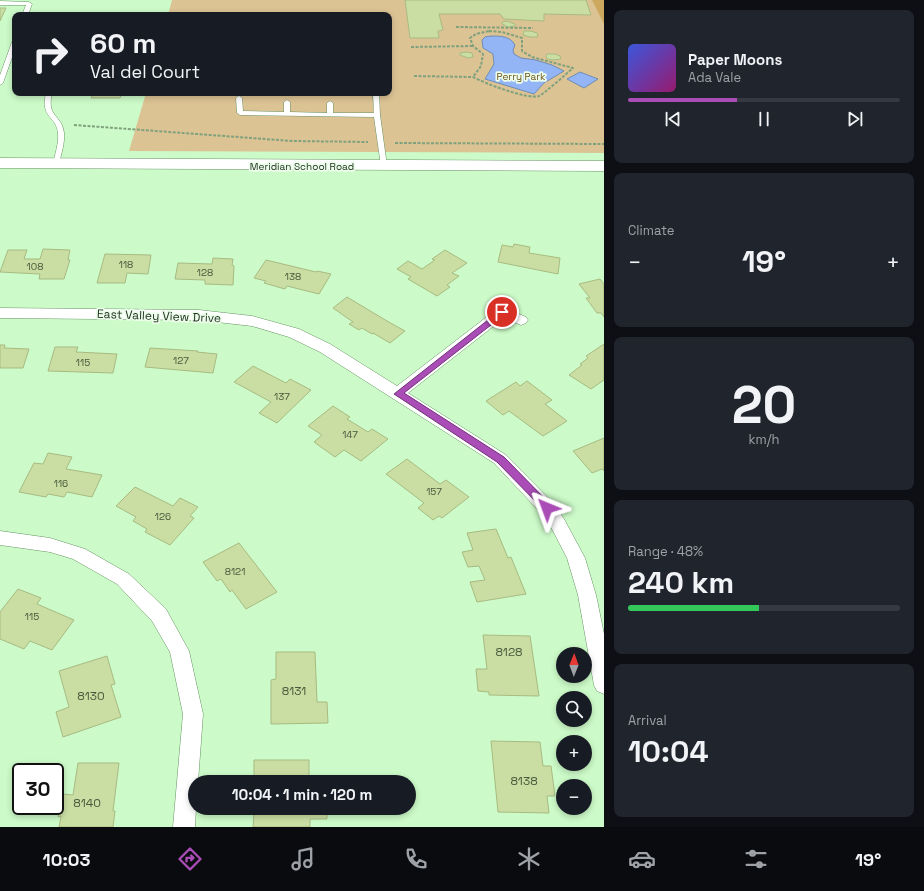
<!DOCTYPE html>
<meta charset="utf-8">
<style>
body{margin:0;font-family:"Space Grotesk",sans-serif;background:#20242c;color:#f1f3f6;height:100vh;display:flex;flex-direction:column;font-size:15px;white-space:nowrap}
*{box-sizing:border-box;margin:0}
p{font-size:13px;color:#9ea1a6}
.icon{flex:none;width:22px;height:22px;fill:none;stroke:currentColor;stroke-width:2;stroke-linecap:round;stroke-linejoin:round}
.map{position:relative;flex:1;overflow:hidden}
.details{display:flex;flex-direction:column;gap:10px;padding:10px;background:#0d0f14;width:320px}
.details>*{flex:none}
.banner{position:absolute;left:12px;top:12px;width:380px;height:84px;border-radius:8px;box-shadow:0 2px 6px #0003;background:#171b24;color:#f1f3f6;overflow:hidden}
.needle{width:26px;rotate:1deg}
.tools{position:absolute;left:556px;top:647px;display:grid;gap:8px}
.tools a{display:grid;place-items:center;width:36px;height:36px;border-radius:50%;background:#171b24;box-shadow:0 2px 6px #0003;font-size:20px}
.speed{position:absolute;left:12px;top:763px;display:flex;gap:8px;font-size:20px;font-weight:700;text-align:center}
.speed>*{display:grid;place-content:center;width:52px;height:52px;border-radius:50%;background:#171b24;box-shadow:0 2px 6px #0003;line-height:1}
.speed .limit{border:2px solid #111;border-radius:6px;background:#fff;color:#111}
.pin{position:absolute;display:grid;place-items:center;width:34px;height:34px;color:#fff;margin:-17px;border:2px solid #fff;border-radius:50%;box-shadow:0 1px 4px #0007}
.me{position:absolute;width:44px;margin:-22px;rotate:316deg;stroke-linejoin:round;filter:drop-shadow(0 0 3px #0008)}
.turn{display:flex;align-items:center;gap:14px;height:84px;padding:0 12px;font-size:18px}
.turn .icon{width:52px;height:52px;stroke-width:2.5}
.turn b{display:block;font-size:28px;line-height:34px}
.big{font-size:30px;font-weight:800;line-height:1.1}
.details .tile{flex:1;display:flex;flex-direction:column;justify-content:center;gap:6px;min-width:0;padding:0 14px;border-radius:8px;background:#20242c}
.details .dial{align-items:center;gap:0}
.dial b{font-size:52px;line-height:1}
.song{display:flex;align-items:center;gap:12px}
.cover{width:48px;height:48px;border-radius:6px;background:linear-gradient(135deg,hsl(230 70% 55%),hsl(320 70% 35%))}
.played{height:4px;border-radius:2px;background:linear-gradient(90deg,#ab4db7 40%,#363941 40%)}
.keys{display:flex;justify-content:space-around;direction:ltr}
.heat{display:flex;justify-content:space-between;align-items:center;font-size:22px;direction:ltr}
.charge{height:6px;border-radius:3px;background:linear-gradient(90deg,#34c759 48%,#363941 0)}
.trip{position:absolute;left:188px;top:775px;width:228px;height:40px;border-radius:20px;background:#171b24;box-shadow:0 2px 6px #0003;font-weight:800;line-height:40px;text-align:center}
.tab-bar{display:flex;height:64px;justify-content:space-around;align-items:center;background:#090b0e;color:#9ea1a6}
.tab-bar .icon{width:28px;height:28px}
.tab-bar .selected{color:#ab4db7}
.tab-bar b{font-size:18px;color:#f1f3f6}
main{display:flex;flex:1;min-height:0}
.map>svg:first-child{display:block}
.green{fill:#dcc394}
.forest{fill:#cda960}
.water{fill:#93b5f6;stroke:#6f8cb4}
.building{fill:#cadea3;stroke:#a7bb81}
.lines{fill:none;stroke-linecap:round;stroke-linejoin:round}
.service-casing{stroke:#699366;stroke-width:1}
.minor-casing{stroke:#699366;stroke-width:1}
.secondary-casing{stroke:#699366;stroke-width:1}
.path{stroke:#80a17d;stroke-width:2;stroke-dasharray:3 1.5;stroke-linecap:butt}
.service{fill:#fff;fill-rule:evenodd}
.minor{fill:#fff;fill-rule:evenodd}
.secondary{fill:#fff;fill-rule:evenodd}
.route{fill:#ab4db7;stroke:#6f3277}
.labels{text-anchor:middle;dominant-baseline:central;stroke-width:3.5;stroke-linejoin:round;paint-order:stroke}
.far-park-label{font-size:10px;fill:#6c531c;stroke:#ecfeeb}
.far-street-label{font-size:10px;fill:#1c2e1b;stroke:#ecfeeb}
.number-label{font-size:10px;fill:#485a3d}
.street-label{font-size:12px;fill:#1c2e1b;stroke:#ecfeeb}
.near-number-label{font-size:12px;fill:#485a3d}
</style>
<main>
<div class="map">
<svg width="604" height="827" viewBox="0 0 604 827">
<rect width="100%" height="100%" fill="#ccfac8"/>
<path class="green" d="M172 0H604V153L129 151 146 93H389V15H168Z"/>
<path class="forest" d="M592 0H604V24Z"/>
<path class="water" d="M491 36C501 36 510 36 515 45L513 50 514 54 521 58 536 60 552 65 564 71 544 83 534 94 485 79 494 64 493 54 483 48 482 40 485 37Z
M580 72 598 79 584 88 567 79Z"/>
<path class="building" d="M405 0H586L591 15 544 14V21L504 19 500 14H439L443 30 438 31 439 38H410Z
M0 8H6L0 21Z
M507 21 515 24V26L508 27 502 24V22Z
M524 31H531L537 33 538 34 537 37H530L523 35Z
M466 52 472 53 473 57 468 58 460 55V53Z
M547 54H555L560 56 561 59 553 60 547 59 546 56Z
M93 93H122L120 98H91Z
M514 244 530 247 529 253 560 258 558 274 498 262 502 245 513 247Z
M43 249 70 250 68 260H70L64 279H39L40 274 0 272 8 250H27L24 259H40Z
M445 250 467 263 452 273 459 276 447 285 450 287 437 296 408 279 411 277 397 269 408 261 422 269 435 260 432 259Z
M105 254 151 255 148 274 127 273 125 283H97Z
M213 258 233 259 232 265 234 266 233 285 205 284V280L175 279 178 263 212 264Z
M266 260 316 272 317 271 331 274 319 294 287 286 285 289 264 283 266 281 254 278Z
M600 279 604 284V317L601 313H597L586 298H590L579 284Z
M347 297 387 321 405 331 390 343 373 333 372 334 362 328 359 330 349 324 353 322 333 308Z
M604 344V380L591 389 569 375 582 365 580 364 588 358 586 356Z
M0 345H5L4 348 29 349 23 368H0Z
M55 347H78L76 352 117 354 113 373 48 371Z
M150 348 198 351 197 352 217 354 213 373 145 367Z
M253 366 286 383 290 379 311 390 277 423 259 413 271 402 234 382Z
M527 381 552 400 545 404 567 421 543 436 509 411 503 415 486 401 516 382 520 386Z
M333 406 350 417 347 419 368 432 372 429 388 439 361 461 344 450 335 457 314 442 322 435 308 426Z
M604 438V471L602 469 592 473 573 451Z
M48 453 72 457 66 469 102 475 92 497 67 492 64 497 48 494 46 497 19 492 34 463 43 464Z
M407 459 440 484 446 480 469 497 442 518 439 516 433 520 418 508 424 503 386 474Z
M135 487 173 506 180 498 198 507 190 516 194 518 170 545 145 532 147 529 133 521 136 517 116 506Z
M496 529 508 558 511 557 526 594 477 602 470 582 485 580 479 566 468 567 462 552 473 550 467 533Z
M239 543 277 592 246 609 232 590 230 592 221 579 217 581 203 562Z
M18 589 41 598 37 604 74 620 52 650 30 641 24 649 0 639V612Z
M483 635 530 636 539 696 489 695V692L478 691 476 669H487Z
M276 652H315L317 702H327L328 723 271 724V680L276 679Z
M107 656 115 684 111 685 121 717 63 737 56 712 69 707 59 671Z
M491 741 540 742 543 766H551L555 796H547L549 813 498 812Z
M254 760H309V780H318V777H334V782H335H254Z
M78 763H119L113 811H115L113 827H59L61 816 58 817 62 794 73 795Z
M265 808H327V819H310V827H253L254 813 265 812Z"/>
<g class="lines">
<defs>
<path id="service" d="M0 1 29 2 32 4 28 15H22L26 5H0Z
M15 40V49L3 83 0 85V75L12 42Z
M46 93H52C46 118 62 114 64 133 65 143 61 154 59 164L56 166 53 164C55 154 59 143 58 133 56 115 40 119 46 93Z
M373 93H379L380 115 387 166 384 168 381 166 374 117 240 115 237 113 236 98 239 96 242 98 243 111 284 112V102L287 100 290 102V112L327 113V103L330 101 333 103V113H374Z"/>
<path id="minor" d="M502 307 526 317 528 320 526 323 521 325 504 318 408 393 506 455 553 503 564 519 585 558 596 595 604 634V694L597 691 594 685 578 595 567 558 552 529 541 513 494 463 320 352 289 337 252 326 199 320 0 318V308L199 310 252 316 299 329 330 344 397 386 497 309Z
M0 531 50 538 85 549 129 574 166 609 189 651 203 714 198 782H195V808H196L195 827H173L183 714 170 652 152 621 117 584 73 559 50 552 0 545Z"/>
<path id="secondary" d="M0 158 604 161V171L0 168Z"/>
</defs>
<use href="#service" class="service-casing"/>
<use href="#minor" class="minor-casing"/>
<use href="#secondary" class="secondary-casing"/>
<path class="path" d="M456 27 533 28
M489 31 502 32 522 38V51L532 57 573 68C566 74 545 93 539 96 528 100 484 83 473 77L481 66 483 54 473 46 470 38 476 34Z
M411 47 473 46
M414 76 473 77
M74 125 292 141 368 142
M395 143 604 144"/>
<use href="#service" class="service"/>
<use href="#minor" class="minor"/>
<use href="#secondary" class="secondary"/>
</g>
<path class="route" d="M502 309 505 310 506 312 505 314 404 393 504 457 551 505 552 508 551 510H544L497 462 394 394Z"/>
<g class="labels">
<g class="far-park-label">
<text x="521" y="76">Perry Park</text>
</g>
<g class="far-street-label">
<text x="302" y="166">Meridian School Road</text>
</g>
<g class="number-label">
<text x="126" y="264">118</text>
<text x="35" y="266">108</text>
<text x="205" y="272">128</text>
<text x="293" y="276">138</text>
<text x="181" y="360">127</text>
<text x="83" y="362">115</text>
<text x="282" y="396">137</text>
<text x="350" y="434">147</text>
<text x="61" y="483">116</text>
<text x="434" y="491">157</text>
<text x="163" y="516">126</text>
<text x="235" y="571">8121</text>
<text x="32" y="616">115</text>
</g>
<g class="street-label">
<text transform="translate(159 316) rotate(2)">East Valley View Drive</text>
</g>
<g class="near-number-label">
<text x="509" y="652">8128</text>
<text x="294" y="691">8131</text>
<text x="91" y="696">8130</text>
<text x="524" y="781">8138</text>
<text x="87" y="803">8140</text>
</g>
</g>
</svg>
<div class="tools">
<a><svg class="needle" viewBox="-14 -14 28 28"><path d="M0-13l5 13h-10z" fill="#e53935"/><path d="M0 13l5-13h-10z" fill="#9ea1a6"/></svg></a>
<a><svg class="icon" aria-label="search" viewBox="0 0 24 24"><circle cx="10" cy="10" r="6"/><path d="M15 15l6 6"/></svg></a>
<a>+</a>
<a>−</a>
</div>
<div class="speed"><div class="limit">30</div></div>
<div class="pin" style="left:502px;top:312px;background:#d93025"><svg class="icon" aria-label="arrive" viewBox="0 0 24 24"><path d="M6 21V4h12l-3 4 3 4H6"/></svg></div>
<svg class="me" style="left:547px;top:508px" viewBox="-20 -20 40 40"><path d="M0-17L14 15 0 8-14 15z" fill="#ab4db7" stroke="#fff" stroke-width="4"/></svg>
<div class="trip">10:04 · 1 min · 120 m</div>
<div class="banner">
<div class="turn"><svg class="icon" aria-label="right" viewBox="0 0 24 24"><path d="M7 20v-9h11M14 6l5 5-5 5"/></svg><div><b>60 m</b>Val del Court</div></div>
</div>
</div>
<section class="details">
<div class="tile">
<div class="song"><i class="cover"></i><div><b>Paper Moons</b><p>Ada Vale</p></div></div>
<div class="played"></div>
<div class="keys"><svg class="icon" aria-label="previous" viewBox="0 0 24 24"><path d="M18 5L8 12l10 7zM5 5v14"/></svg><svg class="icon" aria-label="pause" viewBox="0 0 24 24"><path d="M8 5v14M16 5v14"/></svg><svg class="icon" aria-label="next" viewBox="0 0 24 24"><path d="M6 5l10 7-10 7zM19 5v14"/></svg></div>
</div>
<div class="tile"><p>Climate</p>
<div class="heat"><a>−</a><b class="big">19°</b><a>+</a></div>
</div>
<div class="tile dial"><b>20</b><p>km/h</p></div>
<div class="tile"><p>Range · 48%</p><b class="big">240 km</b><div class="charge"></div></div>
<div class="tile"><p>Arrival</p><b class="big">10:04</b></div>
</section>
</main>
<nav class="tab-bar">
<b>10:03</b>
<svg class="icon selected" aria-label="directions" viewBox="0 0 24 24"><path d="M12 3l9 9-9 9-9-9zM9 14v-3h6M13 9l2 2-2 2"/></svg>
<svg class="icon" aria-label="music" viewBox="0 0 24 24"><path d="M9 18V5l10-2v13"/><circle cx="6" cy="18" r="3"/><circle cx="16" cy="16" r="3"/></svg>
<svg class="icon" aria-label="phone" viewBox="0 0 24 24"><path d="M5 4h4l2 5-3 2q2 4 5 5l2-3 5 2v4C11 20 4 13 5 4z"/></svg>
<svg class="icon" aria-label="climate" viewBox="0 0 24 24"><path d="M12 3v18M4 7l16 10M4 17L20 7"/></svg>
<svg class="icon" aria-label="car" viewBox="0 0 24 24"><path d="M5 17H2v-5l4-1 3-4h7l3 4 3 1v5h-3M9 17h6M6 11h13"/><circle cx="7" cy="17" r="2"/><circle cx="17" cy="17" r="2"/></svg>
<svg class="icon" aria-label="filters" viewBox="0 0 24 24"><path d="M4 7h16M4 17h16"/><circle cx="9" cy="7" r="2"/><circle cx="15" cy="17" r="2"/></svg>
<b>19°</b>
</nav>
